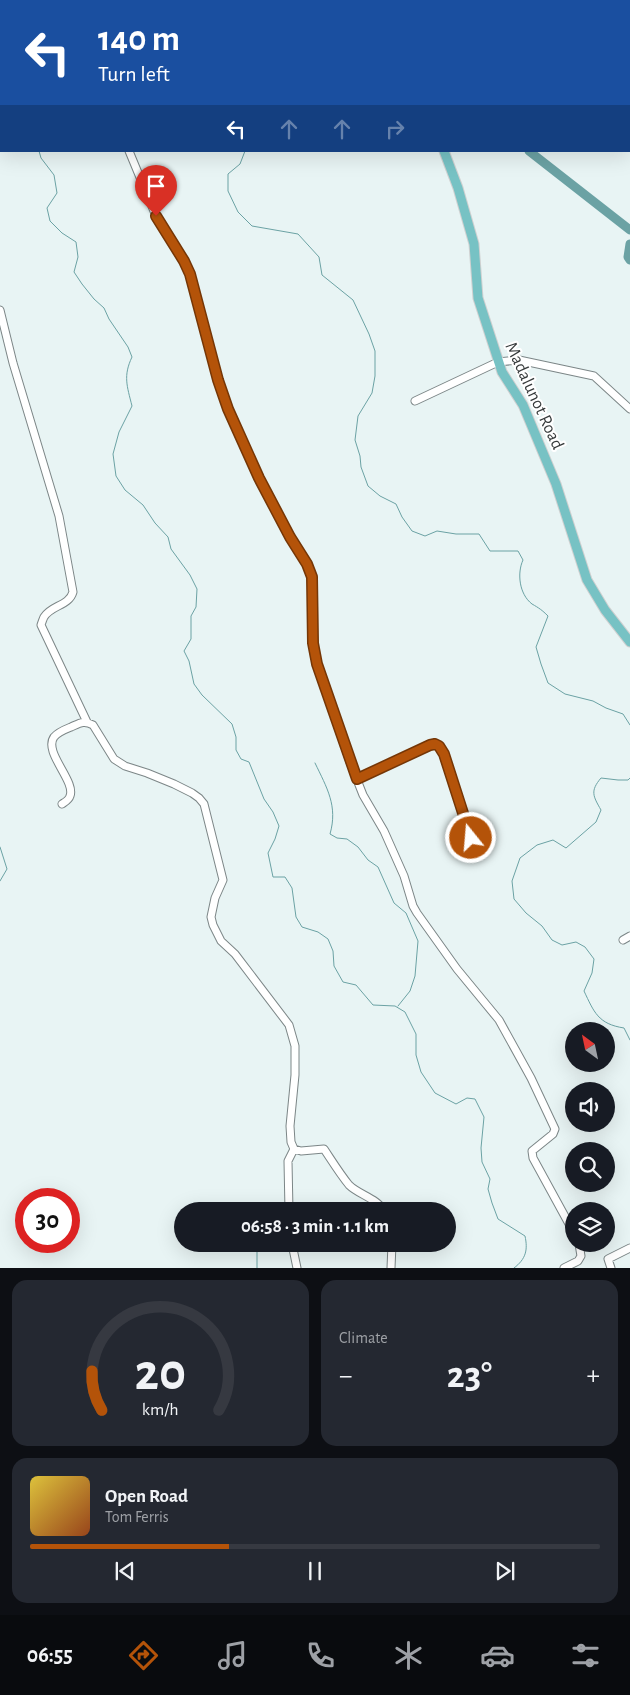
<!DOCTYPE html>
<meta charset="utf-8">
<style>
body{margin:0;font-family:"Alegreya Sans",sans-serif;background:#242831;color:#f1f3f6;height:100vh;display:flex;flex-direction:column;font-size:19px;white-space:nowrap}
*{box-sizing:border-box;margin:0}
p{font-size:16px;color:#9ea1a6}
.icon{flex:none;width:28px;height:28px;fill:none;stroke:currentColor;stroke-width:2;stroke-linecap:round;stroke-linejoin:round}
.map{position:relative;height:1268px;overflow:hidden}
.side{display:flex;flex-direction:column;gap:12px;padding:12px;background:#0d0f14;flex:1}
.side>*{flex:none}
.top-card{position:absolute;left:0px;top:0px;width:630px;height:152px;box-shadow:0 5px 20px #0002;background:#1a4fa0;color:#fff;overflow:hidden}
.needle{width:32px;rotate:327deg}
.tools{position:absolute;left:565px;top:1022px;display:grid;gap:10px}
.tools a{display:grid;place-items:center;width:50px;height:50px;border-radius:50%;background:#171b24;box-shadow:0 5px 20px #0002;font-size:25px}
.speed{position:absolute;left:15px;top:1188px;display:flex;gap:10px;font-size:25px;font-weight:700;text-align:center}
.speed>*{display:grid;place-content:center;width:65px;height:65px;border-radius:50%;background:#171b24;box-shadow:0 5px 20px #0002;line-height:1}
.speed .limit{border:8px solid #d22;background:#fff;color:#111}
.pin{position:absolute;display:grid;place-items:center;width:42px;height:42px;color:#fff;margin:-51px -21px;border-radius:50% 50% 50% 0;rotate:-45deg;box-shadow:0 0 5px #0007}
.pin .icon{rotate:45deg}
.me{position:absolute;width:55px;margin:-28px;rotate:343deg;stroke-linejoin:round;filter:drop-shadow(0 0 4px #0008)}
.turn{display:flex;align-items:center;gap:18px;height:105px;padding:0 15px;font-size:22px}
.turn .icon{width:65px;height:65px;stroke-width:2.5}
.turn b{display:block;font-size:35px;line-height:42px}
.lanes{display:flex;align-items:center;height:48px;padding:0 15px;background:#0003;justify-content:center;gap:25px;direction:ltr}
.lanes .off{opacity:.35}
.big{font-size:38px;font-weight:700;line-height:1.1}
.side .tile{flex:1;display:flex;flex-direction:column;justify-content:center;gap:8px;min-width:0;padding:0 18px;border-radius:15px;background:#242831}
.side .dial{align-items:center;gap:0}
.dial svg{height:130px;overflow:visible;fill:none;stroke:#363941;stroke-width:7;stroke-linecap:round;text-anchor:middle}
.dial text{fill:#f1f3f6;stroke:none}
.song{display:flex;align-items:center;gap:15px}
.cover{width:60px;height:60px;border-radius:8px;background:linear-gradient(135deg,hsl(50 70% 55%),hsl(20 70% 35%))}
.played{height:5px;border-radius:2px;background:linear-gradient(90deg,#b45309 35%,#363941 35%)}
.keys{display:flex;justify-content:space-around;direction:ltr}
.heat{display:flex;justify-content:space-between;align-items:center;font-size:28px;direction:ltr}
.side .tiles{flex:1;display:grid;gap:12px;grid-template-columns:1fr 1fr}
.tile:last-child{grid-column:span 2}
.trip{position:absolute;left:174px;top:1202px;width:282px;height:50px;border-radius:25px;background:#171b24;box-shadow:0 5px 20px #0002;font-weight:700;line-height:50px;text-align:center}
.tab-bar{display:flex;height:80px;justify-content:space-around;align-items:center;background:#090b0e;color:#9ea1a6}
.tab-bar .icon{width:35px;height:35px}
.tab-bar .on{color:#b45309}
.tab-bar b{font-size:22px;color:#f1f3f6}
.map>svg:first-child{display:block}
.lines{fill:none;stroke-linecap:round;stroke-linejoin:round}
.stream{stroke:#6ba2a4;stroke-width:1}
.river{stroke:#6ba2a4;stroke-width:9}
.minor-casing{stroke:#7c8687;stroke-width:9}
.major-casing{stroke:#cfd0d0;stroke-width:11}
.minor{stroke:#fff;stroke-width:7}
.major{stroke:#77c2c4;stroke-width:9}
.route-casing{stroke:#753606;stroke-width:12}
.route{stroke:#b45309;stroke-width:9}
.labels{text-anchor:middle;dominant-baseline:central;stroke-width:4;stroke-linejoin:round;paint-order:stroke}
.street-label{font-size:18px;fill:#373b3c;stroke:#fff}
</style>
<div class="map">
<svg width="630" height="1268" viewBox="0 0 630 1268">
<rect width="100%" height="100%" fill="#e8f4f4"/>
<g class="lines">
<path class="stream" d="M177 0V1
M39 151 41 158 54 175 57 193 47 208 50 221 62 233 76 242 78 257 74 272 82 284 94 299 104 308 109 319 128 347 132 357C123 376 127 386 132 406L119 432 113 454 116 476 125 490 143 505 155 523 168 537 171 549 190 575 197 589 196 607 191 616V639L184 651 189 661 194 684 202 695 232 724 236 737V750L241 759 249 762 264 799 273 812 279 826 275 839 268 853 273 877H285L292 888 296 917 302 927 318 932 328 939 333 951 334 966 343 982 356 985 373 1005 395 1006 405 1012 416 1034V1055L421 1072 435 1093 456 1104 467 1098 475 1099 484 1117 481 1148 482 1162 490 1179 488 1189 492 1203 498 1219 525 1236C528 1250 526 1259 514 1268
M245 151 240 164 228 174V191L238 212 252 226 298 234 319 257 322 275 353 300 369 334 375 351V376L372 393 358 416 355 440 360 456 361 467 368 486 380 496 396 504 402 517 412 531 425 536 437 531 456 534H479L490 551H518L523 560C517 573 519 594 532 604 539 608 542 610 548 616L536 647 541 664 548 683 565 694 593 701 606 708 623 714 630 725
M315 763C327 788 338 806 330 834L337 838 347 839 358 847 368 860 378 867 394 903 406 913 418 941 415 976 410 991 398 1006
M630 778 628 780H618L601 778C590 791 593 796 601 810L596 822 566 848 553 840 537 845 520 858 512 881 514 899 526 913 542 926 552 940 562 945 576 942 585 947 594 959 592 973 584 991C594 1012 598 1024 624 1028L630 1040
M0 847 7 869 0 881
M260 1211 261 1208
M257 1244V1268"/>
<path class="river" d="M478 1V0
M529 151 630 230
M630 244 628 257 630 260"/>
<defs>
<path id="minor" d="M47 0 48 1
M541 1V0
M0 124 1 129
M0 144 1 140
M129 151 156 216 184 261 190 273 218 380 228 409 259 478 290 537 307 563 312 577 313 643 317 664 350 762 363 795 384 831 404 876 413 906 417 913 457 969 499 1020 531 1078 555 1129 553 1134 532 1151 533 1158 574 1233
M0 310 13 363 59 516 73 592C69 606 51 605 44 617 43 619 42 622 41 625L87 722
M415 401 498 362 519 360 594 376 630 409
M357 779 430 745 435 743 439 746 443 754 471 838
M62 804C65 802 69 800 70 796 76 781 43 752 54 737 58 732 66 729 71 727 80 723 84 720 93 725L114 759 125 766 147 773 174 784 192 793 199 798 204 804 223 880 215 898 211 917 213 925 221 941 235 954 289 1025 295 1046V1075L290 1126 291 1142 294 1149 301 1151 324 1149C332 1161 340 1174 349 1185 359 1195 377 1198 384 1211
M623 940 630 936
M289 1211 288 1161 294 1149
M292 1244 297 1268
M391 1268 392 1244
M564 1268 578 1261 581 1256 579 1244
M611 1268 608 1259 630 1248"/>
<path id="major" d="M400 0V1
M444 151 458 188 474 244 478 298 502 372 523 405 556 484 587 580 605 610 630 642"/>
</defs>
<use href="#minor" class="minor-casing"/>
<use href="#major" class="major-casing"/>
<use href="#minor" class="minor"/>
<use href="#major" class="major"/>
</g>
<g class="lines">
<defs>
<path id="route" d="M156 216 184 261 190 274 218 380 228 409 259 478 290 537 307 564 312 577 313 643 317 664 357 779 430 745 435 744 439 746 444 754 471 838"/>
</defs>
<use href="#route" class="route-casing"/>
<use href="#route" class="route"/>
</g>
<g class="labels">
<g class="street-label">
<text transform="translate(534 396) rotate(65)">Madalunot Road</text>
</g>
</g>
</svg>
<div class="tools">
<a><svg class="needle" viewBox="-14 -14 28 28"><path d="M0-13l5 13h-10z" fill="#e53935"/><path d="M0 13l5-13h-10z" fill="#9ea1a6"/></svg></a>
<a><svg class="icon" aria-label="sound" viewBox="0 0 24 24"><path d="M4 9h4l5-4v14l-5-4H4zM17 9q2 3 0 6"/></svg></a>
<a><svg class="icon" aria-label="search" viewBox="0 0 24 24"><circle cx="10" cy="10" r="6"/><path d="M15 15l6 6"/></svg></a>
<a><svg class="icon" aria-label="layers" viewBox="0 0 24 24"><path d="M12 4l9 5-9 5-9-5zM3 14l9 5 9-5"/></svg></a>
</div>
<div class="speed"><div class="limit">30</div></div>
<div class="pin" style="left:156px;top:216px;background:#d93025"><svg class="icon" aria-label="arrive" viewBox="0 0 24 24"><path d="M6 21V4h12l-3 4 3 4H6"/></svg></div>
<svg class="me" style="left:471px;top:838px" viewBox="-20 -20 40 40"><circle r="17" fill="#b45309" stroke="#fff" stroke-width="3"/><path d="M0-11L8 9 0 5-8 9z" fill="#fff"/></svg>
<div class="trip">06:58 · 3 min · 1.1 km</div>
<div class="top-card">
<div class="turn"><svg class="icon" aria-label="left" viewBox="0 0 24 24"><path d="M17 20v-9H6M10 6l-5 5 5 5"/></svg><div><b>140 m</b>Turn left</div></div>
<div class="lanes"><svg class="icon" aria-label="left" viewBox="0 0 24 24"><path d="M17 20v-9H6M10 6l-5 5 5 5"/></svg><svg class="icon off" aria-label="ahead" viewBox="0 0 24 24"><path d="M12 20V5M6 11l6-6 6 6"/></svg><svg class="icon off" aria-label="ahead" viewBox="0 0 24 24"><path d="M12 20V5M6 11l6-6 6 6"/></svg><svg class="icon off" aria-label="right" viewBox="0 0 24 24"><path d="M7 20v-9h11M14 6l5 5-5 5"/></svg></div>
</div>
</div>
<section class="side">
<div class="tiles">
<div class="tile dial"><svg viewBox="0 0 100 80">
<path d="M14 69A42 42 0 1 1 86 69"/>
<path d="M14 69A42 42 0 0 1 8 45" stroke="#b45309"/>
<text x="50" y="56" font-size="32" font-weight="700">20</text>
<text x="50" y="72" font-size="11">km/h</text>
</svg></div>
<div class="tile"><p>Climate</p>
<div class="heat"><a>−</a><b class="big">23°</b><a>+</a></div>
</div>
<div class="tile">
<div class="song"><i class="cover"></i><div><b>Open Road</b><p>Tom Ferris</p></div></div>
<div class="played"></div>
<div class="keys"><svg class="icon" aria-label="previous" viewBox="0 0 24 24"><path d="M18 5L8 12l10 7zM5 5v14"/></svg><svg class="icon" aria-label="pause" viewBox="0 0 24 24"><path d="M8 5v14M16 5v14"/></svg><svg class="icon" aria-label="next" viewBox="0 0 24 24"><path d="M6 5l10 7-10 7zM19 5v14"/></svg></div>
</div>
</div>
</section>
<nav class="tab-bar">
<b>06:55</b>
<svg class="icon on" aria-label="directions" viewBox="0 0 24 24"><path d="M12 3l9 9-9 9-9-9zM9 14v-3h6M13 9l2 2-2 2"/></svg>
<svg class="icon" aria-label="music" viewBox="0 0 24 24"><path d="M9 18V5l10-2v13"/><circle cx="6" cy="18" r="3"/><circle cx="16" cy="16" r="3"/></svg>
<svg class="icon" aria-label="phone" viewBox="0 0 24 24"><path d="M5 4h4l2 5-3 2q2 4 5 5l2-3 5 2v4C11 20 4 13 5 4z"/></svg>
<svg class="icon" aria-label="climate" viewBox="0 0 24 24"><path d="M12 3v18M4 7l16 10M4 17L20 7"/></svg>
<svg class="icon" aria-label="car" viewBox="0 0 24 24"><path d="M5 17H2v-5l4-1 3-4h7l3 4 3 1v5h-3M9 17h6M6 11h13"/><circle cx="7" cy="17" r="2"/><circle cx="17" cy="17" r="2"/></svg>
<svg class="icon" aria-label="filters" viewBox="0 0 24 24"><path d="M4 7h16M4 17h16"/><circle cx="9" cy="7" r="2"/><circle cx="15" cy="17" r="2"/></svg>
</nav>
